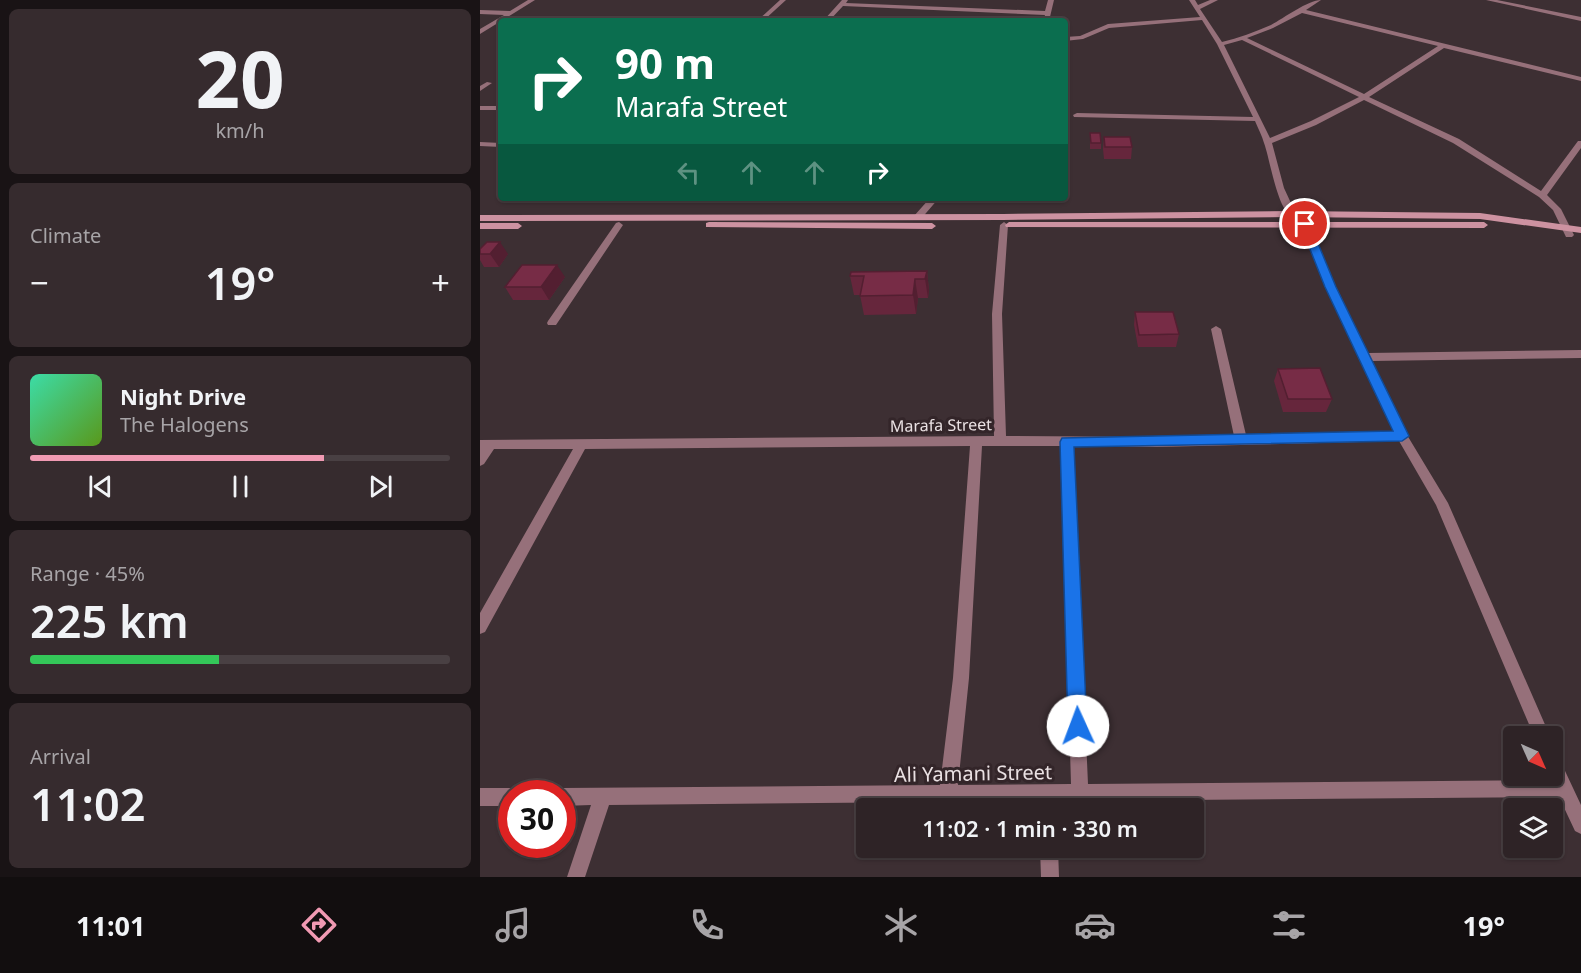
<!DOCTYPE html>
<meta charset="utf-8">
<style>
body{margin:0;font-family:"Noto Sans",sans-serif;background:#362b2e;color:#f1f3f6;height:100vh;display:flex;flex-direction:column;font-size:22px;white-space:nowrap}
*{box-sizing:border-box;margin:0}
p{font-size:20px;color:#a7a4a7}
.icon{flex:none;width:33px;height:33px;fill:none;stroke:currentColor;stroke-width:2;stroke-linecap:round;stroke-linejoin:round}
.map{position:relative;flex:1;overflow:hidden}
.details{display:flex;flex-direction:column;gap:9px;padding:9px;background:#191315;width:480px}
.details>*{flex:none}
.hud{position:absolute;left:18px;top:18px;width:570px;height:183px;border-radius:6px;box-shadow:0 2px 4px #0004,0 0 0 2px #494043;background:#0b6e4f;color:#fff;overflow:hidden}
.needle{width:39px;rotate:135deg}
.buttons{position:absolute;left:1023px;top:726px;display:grid;gap:12px}
.buttons a{display:grid;place-items:center;width:60px;height:60px;border-radius:6px;background:#2e2326;box-shadow:0 2px 4px #0004,0 0 0 2px #494043;font-size:30px}
.speed{position:absolute;left:18px;top:780px;display:flex;gap:12px;font-size:30px;font-weight:700;text-align:center}
.speed>*{display:grid;place-content:center;width:78px;height:78px;border-radius:50%;background:#2e2326;box-shadow:0 2px 4px #0004,0 0 0 2px #494043;line-height:1}
.speed .limit{border:9px solid #d22;background:#fff;color:#111}
.pin{position:absolute;display:grid;place-items:center;width:51px;height:51px;color:#fff;margin:-26px;border:3px solid #fff;border-radius:50%;box-shadow:0 2px 6px #0007}
.me{position:absolute;width:66px;margin:-33px;rotate:358deg;stroke-linejoin:round;filter:drop-shadow(0 0 4px #0008)}
.turn{display:flex;align-items:center;gap:21px;height:126px;padding:0 18px;font-size:27px}
.turn .icon{width:78px;height:78px;stroke-width:2.5}
.turn b{display:block;font-size:42px;line-height:51px}
.lanes{display:flex;align-items:center;height:57px;padding:0 18px;background:#0003;justify-content:center;gap:30px;direction:ltr}
.lanes .off{opacity:.35}
.big{font-size:45px;font-weight:600;line-height:1.1}
.details .tile{flex:1;display:flex;flex-direction:column;justify-content:center;gap:9px;min-width:0;padding:0 21px;border-radius:9px;background:#362b2e}
.details .dial{align-items:center;gap:0}
.dial b{font-size:78px;line-height:1}
.song{display:flex;align-items:center;gap:18px}
.cover{width:72px;height:72px;border-radius:9px;background:linear-gradient(135deg,hsl(160 70% 55%),hsl(90 70% 35%))}
.played{height:6px;border-radius:3px;background:linear-gradient(90deg,#f19ab3 70%,#494043 70%)}
.keys{display:flex;justify-content:space-around;direction:ltr}
.heat{display:flex;justify-content:space-between;align-items:center;font-size:33px;direction:ltr}
.charge{height:9px;border-radius:4px;background:linear-gradient(90deg,#34c759 45%,#494043 0)}
.trip{position:absolute;left:376px;top:798px;width:348px;height:60px;border-radius:6px;background:#2e2326;box-shadow:0 2px 4px #0004,0 0 0 2px #494043;font-weight:600;line-height:60px;text-align:center}
.tab-bar{display:flex;height:96px;justify-content:space-around;align-items:center;background:#120e0f;color:#a7a4a7}
.tab-bar .icon{width:42px;height:42px}
.tab-bar .on{color:#f19ab3}
.tab-bar b{font-size:27px;color:#f1f3f6}
main{display:flex;flex:1;min-height:0}
.map>svg:first-child{display:block}
.lines{fill:none;stroke-linecap:round;stroke-linejoin:round}
.minor{fill:#96707a;fill-rule:evenodd}
.secondary{fill:#cd92a1;fill-rule:evenodd}
.wall{fill:#66263c}
.shaded-wall{fill:#531f31}
.building{fill:#772c46;stroke:#531f31;stroke-width:1.5}
.route{fill:#1a73e8;stroke:#114b97;stroke-width:1.5}
.labels{text-anchor:middle;dominant-baseline:central;stroke-width:6;stroke-linejoin:round;paint-order:stroke}
.street-label{font-size:16px;fill:#eae1e3;stroke:#332529}
.near-street-label{font-size:20px;fill:#eae1e3;stroke:#332529}
</style>
<main>
<section class="details">
<div class="tile dial"><b>20</b><p>km/h</p></div>
<div class="tile"><p>Climate</p>
<div class="heat"><a>−</a><b class="big">19°</b><a>+</a></div>
</div>
<div class="tile">
<div class="song"><i class="cover"></i><div><b>Night Drive</b><p>The Halogens</p></div></div>
<div class="played"></div>
<div class="keys"><svg class="icon" aria-label="previous" viewBox="0 0 24 24"><path d="M18 5L8 12l10 7zM5 5v14"/></svg><svg class="icon" aria-label="pause" viewBox="0 0 24 24"><path d="M8 5v14M16 5v14"/></svg><svg class="icon" aria-label="next" viewBox="0 0 24 24"><path d="M6 5l10 7-10 7zM19 5v14"/></svg></div>
</div>
<div class="tile"><p>Range · 45%</p><b class="big">225 km</b><div class="charge"></div></div>
<div class="tile"><p>Arrival</p><b class="big">11:02</b></div>
</section>
<div class="map">
<svg width="1101" height="877" viewBox="0 0 1101 877">
<rect width="100%" height="100%" fill="#3d2f33"/>
<g class="lines">
<path class="minor" d="M48 0H55L0 34V29L24 15 0 14V10L30 11Z
M300 0H306L283 21H277Z
M362 0H368L366 3 565 11 568 0H574L569 21H563L565 15 363 6 349 21H343Z
M709 0H715L718 5 730 0H738L720 9 742 42C758 38 775 32 791 25 804 18 828 0 841 0L826 10 1101 77V81L964 48 889 97 979 139 1061 191 1098 141H1101V148L1067 195 1081 209 1094 235 1092 237H1086L1073 210 1059 197 973 143 884 100 836 125 792 143 804 188 816 214 812 217C797 209 790 159 784 143 782 136 778 128 775 121L594 117 593 115 597 113 773 117 737 44 722 20 629 28 603 39 585 41V37L600 36 628 24 720 17ZM822 13 958 46 884 94 767 38 793 28ZM762 40 879 97 831 121 790 138 744 45Z
M1006 0H1017L1101 17V21Z
M7 82 12 83 0 91V86Z
M0 106H21V110H0Z
M0 142 21 143V147L0 146Z
M450 198H459L440 220H434V216Z
M825 221 829 224 856 287 888 353 1101 350V358L891 361 927 435 968 503 1070 736H1054L956 505 919 441 677 447 593 446 608 784 1071 780 1070 776H1072V754L1078 756 1101 805V834L1095 831 1079 797 577 801V808H561L560 801 129 805 105 877H87L111 805 82 806V794H75L82 788 460 785 473 678 490 446 105 449 5 632 0 634V613L93 449H14L4 464 0 466V440L514 436 512 314 520 225 524 222 528 225 522 314 526 436 677 437 754 436 731 329 736 326 741 329 766 435 914 432 846 287 821 224ZM502 446H581L591 784 478 785 489 678Z
M139 222 143 225 76 325H68L67 323 68 321 136 223Z
M0 788H32L39 794H32V806H0Z
M560 848H578L579 877H561Z"/>
<path class="secondary" d="M812 211 1000 213 1101 227V233L1000 219 812 217 523 220 0 221V215L523 214Z
M229 222 452 223 456 226 452 229 226 227V223Z
M529 222H1004L1008 225 1004 228 526 227 525 225Z
M0 223H38L42 226 38 229H0Z"/>
</g>
<path class="wall" d="M610 133 621 143V149H610Z
M624 137 652 147 651 159H624L623 149Z
M0 249 28 254 19 267H4L0 260Z
M447 271 449 290 448 298H438L436 314 384 315 380 295H374L370 276Z
M85 277 69 300H33L25 287Z
M655 312 699 334 696 347H658L654 325Z
M798 369 852 399 846 412H803L794 381Z"/>
<path class="shaded-wall" d="M20 242 28 254 19 267 10 254Z
M77 265 85 277 69 300 61 287Z
M447 271 449 290 448 298 445 279Z
M435 279 438 298 436 314 433 295Z"/>
<path class="building" d="M610 133H620L621 143H611Z
M624 137H650L652 147H625Z
M7 242H20L10 254H0V249Z
M42 265H77L61 287H25Z
M447 271 445 279H435L433 295 380 296 384 276H370L371 272Z
M655 312H693L699 334 659 335Z
M840 368 852 399H808L798 369Z"/>
<path class="route" d="M825 221 830 224 856 287 929 436 922 441 594 447 607 726 604 733 598 735 591 733 588 726 580 442 582 438 913 431 845 287 820 224Z"/>
<g class="labels">
<g class="street-label">
<text transform="translate(461 425) rotate(-1)">Marafa Street</text>
</g>
<g class="near-street-label">
<text transform="translate(493 773) rotate(-1)">Ali Yamani Street</text>
</g>
</g>
</svg>
<div class="buttons">
<a><svg class="needle" viewBox="-14 -14 28 28"><path d="M0-13l5 13h-10z" fill="#e53935"/><path d="M0 13l5-13h-10z" fill="#a7a4a7"/></svg></a>
<a><svg class="icon" aria-label="layers" viewBox="0 0 24 24"><path d="M12 4l9 5-9 5-9-5zM3 14l9 5 9-5"/></svg></a>
</div>
<div class="speed"><div class="limit">30</div></div>
<div class="pin" style="left:825px;top:224px;background:#d93025"><svg class="icon" aria-label="arrive" viewBox="0 0 24 24"><path d="M6 21V4h12l-3 4 3 4H6"/></svg></div>
<svg class="me" style="left:598px;top:726px" viewBox="-20 -20 40 40"><circle r="19" fill="#fff"/><path d="M0-13L10 11 0 6-10 11z" fill="#1a73e8"/></svg>
<div class="trip">11:02 · 1 min · 330 m</div>
<div class="hud">
<div class="turn"><svg class="icon" aria-label="right" viewBox="0 0 24 24"><path d="M7 20v-9h11M14 6l5 5-5 5"/></svg><div><b>90 m</b>Marafa Street</div></div>
<div class="lanes"><svg class="icon off" aria-label="left" viewBox="0 0 24 24"><path d="M17 20v-9H6M10 6l-5 5 5 5"/></svg><svg class="icon off" aria-label="ahead" viewBox="0 0 24 24"><path d="M12 20V5M6 11l6-6 6 6"/></svg><svg class="icon off" aria-label="ahead" viewBox="0 0 24 24"><path d="M12 20V5M6 11l6-6 6 6"/></svg><svg class="icon" aria-label="right" viewBox="0 0 24 24"><path d="M7 20v-9h11M14 6l5 5-5 5"/></svg></div>
</div>
</div>
</main>
<nav class="tab-bar">
<b>11:01</b>
<svg class="icon on" aria-label="directions" viewBox="0 0 24 24"><path d="M12 3l9 9-9 9-9-9zM9 14v-3h6M13 9l2 2-2 2"/></svg>
<svg class="icon" aria-label="music" viewBox="0 0 24 24"><path d="M9 18V5l10-2v13"/><circle cx="6" cy="18" r="3"/><circle cx="16" cy="16" r="3"/></svg>
<svg class="icon" aria-label="phone" viewBox="0 0 24 24"><path d="M5 4h4l2 5-3 2q2 4 5 5l2-3 5 2v4C11 20 4 13 5 4z"/></svg>
<svg class="icon" aria-label="climate" viewBox="0 0 24 24"><path d="M12 3v18M4 7l16 10M4 17L20 7"/></svg>
<svg class="icon" aria-label="car" viewBox="0 0 24 24"><path d="M5 17H2v-5l4-1 3-4h7l3 4 3 1v5h-3M9 17h6M6 11h13"/><circle cx="7" cy="17" r="2"/><circle cx="17" cy="17" r="2"/></svg>
<svg class="icon" aria-label="filters" viewBox="0 0 24 24"><path d="M4 7h16M4 17h16"/><circle cx="9" cy="7" r="2"/><circle cx="15" cy="17" r="2"/></svg>
<b>19°</b>
</nav>
